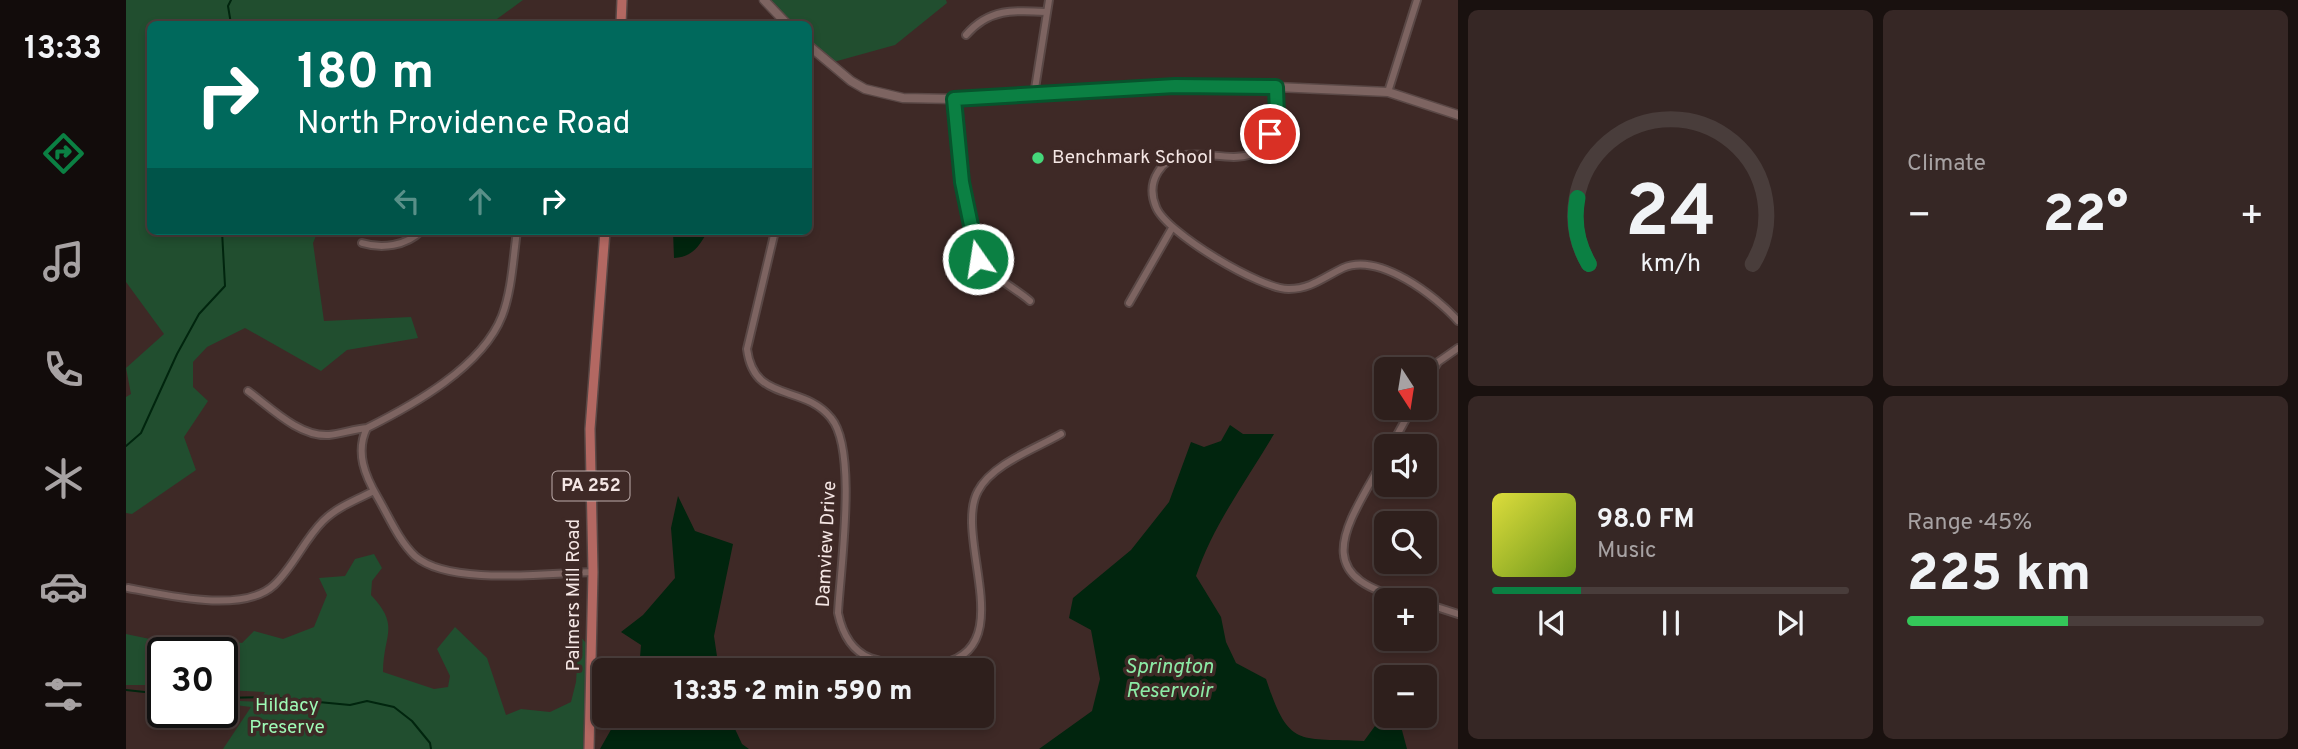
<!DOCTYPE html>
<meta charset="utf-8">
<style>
body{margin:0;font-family:Overpass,sans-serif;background:#362725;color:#f1f3f6;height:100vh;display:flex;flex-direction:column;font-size:26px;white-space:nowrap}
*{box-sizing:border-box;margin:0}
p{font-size:23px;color:#a7a2a3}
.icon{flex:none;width:38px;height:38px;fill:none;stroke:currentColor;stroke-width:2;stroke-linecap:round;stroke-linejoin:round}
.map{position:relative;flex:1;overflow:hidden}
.sheet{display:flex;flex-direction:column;gap:10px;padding:10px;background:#19110f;width:840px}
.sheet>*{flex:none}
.banner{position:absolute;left:21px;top:21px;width:665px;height:214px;border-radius:10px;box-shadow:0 4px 10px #0003,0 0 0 2px #493d3b;background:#00695c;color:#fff;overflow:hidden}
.needle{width:46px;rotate:168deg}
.controls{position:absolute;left:1248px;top:357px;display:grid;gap:14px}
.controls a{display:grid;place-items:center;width:63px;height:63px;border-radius:10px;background:#2e1f1c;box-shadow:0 4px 10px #0003,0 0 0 2px #493d3b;font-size:35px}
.speed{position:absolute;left:21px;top:637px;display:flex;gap:14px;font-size:35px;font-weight:700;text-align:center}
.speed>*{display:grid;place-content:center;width:91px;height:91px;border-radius:50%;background:#2e1f1c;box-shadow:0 4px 10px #0003,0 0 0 2px #493d3b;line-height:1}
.speed .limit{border:4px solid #111;border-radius:10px;background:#fff;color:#111}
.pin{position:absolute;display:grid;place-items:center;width:60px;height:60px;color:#fff;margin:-30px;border:4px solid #fff;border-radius:50%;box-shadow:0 2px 7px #0007}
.me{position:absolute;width:77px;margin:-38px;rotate:347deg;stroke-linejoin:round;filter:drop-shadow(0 0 5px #0008)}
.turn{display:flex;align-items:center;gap:24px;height:147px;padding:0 35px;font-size:32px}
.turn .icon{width:91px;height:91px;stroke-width:2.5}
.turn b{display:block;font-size:49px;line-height:60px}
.lanes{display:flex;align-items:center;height:66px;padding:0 35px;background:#0003;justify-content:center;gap:35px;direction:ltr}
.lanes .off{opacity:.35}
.big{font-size:52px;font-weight:800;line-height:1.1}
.sheet .tile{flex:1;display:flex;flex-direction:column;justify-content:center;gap:10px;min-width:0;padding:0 24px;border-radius:10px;background:#362725}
.sheet .dial{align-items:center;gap:0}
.dial svg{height:182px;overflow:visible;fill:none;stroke:#493d3b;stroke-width:7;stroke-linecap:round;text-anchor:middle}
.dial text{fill:#f1f3f6;stroke:none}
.song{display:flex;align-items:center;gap:21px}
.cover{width:84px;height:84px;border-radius:10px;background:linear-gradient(135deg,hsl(60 70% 55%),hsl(80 70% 35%))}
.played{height:7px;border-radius:4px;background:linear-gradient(90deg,#0b8043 25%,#493d3b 25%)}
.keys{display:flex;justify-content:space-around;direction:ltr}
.heat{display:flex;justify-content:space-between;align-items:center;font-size:38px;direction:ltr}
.charge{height:10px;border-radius:5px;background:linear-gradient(90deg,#34c759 45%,#493d3b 0)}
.sheet .tiles{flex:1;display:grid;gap:10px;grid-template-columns:repeat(2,1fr)}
.trip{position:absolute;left:466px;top:658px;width:402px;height:70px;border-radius:10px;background:#2e1f1c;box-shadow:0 4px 10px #0003,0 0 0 2px #493d3b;font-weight:800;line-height:70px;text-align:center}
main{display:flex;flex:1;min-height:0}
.tab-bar{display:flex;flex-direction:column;width:126px;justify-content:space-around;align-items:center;background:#120c0b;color:#a7a2a3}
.tab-bar .icon{width:49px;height:49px}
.tab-bar .on{color:#0b8043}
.tab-bar b{font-size:32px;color:#f1f3f6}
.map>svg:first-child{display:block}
.green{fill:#214e2f}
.water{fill:#01250e}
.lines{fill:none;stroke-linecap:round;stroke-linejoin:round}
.stream{stroke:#01250e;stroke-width:2}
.minor-casing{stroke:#5a4846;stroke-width:10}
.secondary-casing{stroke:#5a4846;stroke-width:11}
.primary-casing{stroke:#5a4846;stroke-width:12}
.minor{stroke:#7d6461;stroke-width:6}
.secondary{stroke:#7d6461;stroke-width:8}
.primary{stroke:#b36862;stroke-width:9}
.route-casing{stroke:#07532c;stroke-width:18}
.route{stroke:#0b8043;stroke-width:12}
.poi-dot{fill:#45d77a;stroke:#3e2926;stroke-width:2.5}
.labels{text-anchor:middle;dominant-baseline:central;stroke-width:7;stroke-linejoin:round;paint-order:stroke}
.shield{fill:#3e2926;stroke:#bdadab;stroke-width:2}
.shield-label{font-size:18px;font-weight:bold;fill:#f4e6e4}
.poi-label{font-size:19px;fill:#f4e6e4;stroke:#3e2926;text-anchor:start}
.street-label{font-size:19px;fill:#f4e6e4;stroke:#3e2926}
.park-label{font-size:19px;fill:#9efab6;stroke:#3e2926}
.water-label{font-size:21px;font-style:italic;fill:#8ce9a5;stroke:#3e2926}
</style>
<main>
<nav class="tab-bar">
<b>13:33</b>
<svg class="icon on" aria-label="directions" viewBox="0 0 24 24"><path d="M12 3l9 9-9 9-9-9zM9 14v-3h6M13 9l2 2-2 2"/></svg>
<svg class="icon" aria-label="music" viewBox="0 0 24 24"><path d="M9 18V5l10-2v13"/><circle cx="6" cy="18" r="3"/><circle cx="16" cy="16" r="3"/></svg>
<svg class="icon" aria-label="phone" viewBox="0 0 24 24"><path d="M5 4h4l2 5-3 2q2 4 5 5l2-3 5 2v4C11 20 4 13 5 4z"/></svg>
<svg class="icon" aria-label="climate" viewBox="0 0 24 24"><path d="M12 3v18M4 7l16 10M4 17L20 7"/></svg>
<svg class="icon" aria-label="car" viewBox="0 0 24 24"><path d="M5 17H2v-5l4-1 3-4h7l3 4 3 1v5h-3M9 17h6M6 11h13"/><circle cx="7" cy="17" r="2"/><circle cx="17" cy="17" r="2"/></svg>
<svg class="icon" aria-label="filters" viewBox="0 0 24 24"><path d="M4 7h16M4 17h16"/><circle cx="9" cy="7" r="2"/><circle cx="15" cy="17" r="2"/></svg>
</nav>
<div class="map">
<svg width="1332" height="749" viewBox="0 0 1332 749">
<rect width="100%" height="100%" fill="#3e2926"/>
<path class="green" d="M0 0H397L364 24H24V231H192L187 243 198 321 285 317 292 338 221 350 195 371 119 328 81 347 67 362V387L82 401 58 437 70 470 6 514 0 513V397L5 394 0 368 38 334 0 282Z
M643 0H820L821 3 769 45 704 63 683 41 682 24H667Z
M248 554 256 568 246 581 245 595C275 627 257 634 257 672L308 689 322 687 324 676 311 649 329 627 361 658 380 715 395 709 424 712 445 702 450 682 453 635 460 643 457 749H97L125 707 101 704 114 701 133 702 139 692 96 690V653H71L88 639 116 643 128 631 157 639 188 627 201 595 193 578 219 576 229 559Z
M0 634 38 642 60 653H37V685H0Z"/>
<path class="water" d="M547 231H582C573 246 567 257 548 258Z
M1104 425 1117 434H1148C1121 480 1087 525 1070 576L1095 617 1100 642 1110 663 1140 679C1163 748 1171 738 1238 741L1260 711V716L1273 719 1281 749H913L966 711 974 679 965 630 943 618 947 598 1005 550 1043 502 1065 442 1078 447 1095 441Z
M552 496 569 531 607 544 588 636 593 670H513L515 645 495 632 517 615 549 578 545 528Z
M499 716H603L616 744 623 749H474L487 726Z"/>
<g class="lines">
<path class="stream" d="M105 0 102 6 105 24
M0 446 15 433 51 354 73 314 99 286 96 231
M0 690 37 694
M96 698 140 697 224 705 241 701 268 707 286 721 304 743 305 749"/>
<defs>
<path id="minor" d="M840 35C863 8 889 10 921 12
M1150 87C1152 212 1064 120 1032 172 1025 183 1025 195 1030 207 1040 233 1136 290 1163 289 1185 289 1198 277 1217 268 1253 252 1310 296 1332 321
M1262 92 1291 0
M908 95 923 0
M828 99 836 182 852 259C862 274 889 288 904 301
M649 231 621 349C628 404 677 383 705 418 732 450 714 570 712 613 716 632 724 650 744 658 765 665 797 668 818 663 893 646 827 536 852 491 866 464 909 449 935 434
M236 243C256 249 280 246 295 231
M1003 303 1046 228
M1298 384 1312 362 1332 348
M122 391C144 407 173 437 203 435 215 434 228 429 241 428 229 452 239 476 252 498 263 517 273 541 289 556 323 586 422 573 467 572
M241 428C287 405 356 367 376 316 386 290 387 259 391 231
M1265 446 1286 408
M1260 455C1223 523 1176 578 1286 600
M2 588C40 595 117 614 148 585 168 566 178 540 197 521 211 507 230 500 248 491
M1298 603 1332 614"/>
<path id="secondary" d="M638 0 661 24
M682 45 725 81 739 89 777 98 828 99 1049 86 1150 87 1262 92 1332 115"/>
<path id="primary" d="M495 24 496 0
M463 749 467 572 464 429 479 231"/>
</defs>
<use href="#minor" class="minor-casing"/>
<use href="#secondary" class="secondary-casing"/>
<use href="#primary" class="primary-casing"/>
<use href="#minor" class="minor"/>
<use href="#secondary" class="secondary"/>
<use href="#primary" class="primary"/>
</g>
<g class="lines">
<defs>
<path id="route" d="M852 259 836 182 828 99 1049 86 1150 87 1151 117 1144 134"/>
</defs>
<use href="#route" class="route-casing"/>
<use href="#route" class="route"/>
</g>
<circle class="poi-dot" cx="912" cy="158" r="7"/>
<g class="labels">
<rect class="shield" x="426.5" y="471.5" width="77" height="29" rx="5"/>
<g class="shield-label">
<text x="465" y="486">PA 252</text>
</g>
<g class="poi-label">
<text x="926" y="158">Benchmark School</text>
</g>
<g class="street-label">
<text transform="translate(701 544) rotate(-87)">Damview Drive</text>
<text transform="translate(448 595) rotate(-90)">Palmers Mill Road</text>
</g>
<g class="park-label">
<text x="161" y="706">Hildacy<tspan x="161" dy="22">Preserve</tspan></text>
</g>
<g class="water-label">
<text x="1043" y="667">Springton<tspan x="1043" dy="24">Reservoir</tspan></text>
</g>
</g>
</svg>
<div class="controls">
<a><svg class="needle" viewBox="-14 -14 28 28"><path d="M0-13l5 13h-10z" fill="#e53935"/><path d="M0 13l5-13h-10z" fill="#a7a2a3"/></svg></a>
<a><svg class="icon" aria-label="sound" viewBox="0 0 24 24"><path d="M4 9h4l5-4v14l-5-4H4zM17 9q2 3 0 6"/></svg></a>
<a><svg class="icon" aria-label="search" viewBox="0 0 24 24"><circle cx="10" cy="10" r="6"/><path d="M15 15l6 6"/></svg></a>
<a>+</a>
<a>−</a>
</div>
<div class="speed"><div class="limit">30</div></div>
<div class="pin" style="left:1144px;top:134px;background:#d93025"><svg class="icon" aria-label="arrive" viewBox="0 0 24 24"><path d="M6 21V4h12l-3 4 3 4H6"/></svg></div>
<svg class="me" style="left:852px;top:259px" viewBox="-20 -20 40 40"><circle r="17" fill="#0b8043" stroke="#fff" stroke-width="3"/><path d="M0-11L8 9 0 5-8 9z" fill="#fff"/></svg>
<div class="trip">13:35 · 2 min · 590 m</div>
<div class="banner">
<div class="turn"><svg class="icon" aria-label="right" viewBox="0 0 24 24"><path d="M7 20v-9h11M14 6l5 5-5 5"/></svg><div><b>180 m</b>North Providence Road</div></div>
<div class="lanes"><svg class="icon off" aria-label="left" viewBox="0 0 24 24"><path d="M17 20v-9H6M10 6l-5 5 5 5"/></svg><svg class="icon off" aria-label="ahead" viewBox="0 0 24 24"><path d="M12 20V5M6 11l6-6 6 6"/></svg><svg class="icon" aria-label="right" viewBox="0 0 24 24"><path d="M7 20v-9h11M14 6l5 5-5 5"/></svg></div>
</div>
</div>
<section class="sheet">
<div class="tiles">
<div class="tile dial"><svg viewBox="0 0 100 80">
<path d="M14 69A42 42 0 1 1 86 69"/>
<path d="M14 69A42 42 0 0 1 9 40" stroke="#0b8043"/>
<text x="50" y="56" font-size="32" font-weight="700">24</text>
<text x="50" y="72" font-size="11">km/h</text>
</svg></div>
<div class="tile"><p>Climate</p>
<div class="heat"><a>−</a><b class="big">22°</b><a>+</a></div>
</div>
<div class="tile">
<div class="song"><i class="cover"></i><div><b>98.0 FM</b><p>Music</p></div></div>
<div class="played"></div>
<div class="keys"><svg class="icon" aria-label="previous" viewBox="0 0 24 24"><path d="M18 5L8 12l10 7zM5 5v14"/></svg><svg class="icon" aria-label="pause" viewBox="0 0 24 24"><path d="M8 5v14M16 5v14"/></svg><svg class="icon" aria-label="next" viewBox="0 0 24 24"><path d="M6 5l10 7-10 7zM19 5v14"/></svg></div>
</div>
<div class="tile"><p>Range · 45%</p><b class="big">225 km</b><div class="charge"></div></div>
</div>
</section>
</main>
